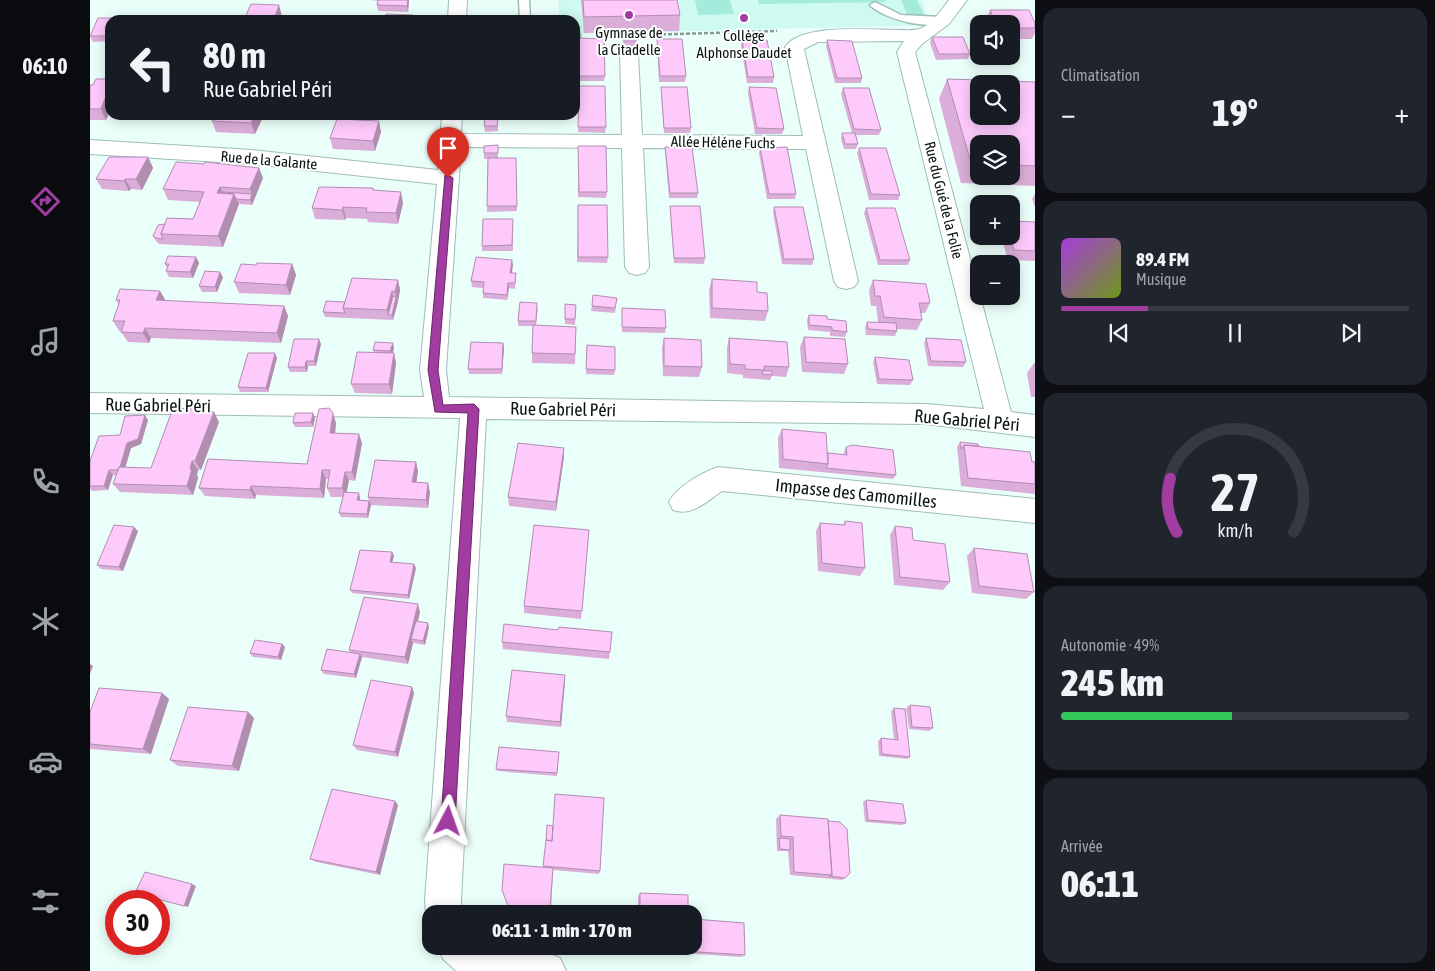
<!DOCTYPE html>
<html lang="fr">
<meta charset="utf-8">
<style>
body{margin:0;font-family:"Asap Condensed",sans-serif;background:#20242c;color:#f1f3f6;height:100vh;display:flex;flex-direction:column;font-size:19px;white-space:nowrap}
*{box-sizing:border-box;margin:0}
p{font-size:16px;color:#9ea1a6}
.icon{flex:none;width:28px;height:28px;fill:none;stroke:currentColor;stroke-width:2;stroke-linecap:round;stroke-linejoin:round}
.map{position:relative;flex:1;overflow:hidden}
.side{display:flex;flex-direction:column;gap:8px;padding:8px;background:#0d0f14;width:400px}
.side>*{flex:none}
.guide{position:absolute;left:15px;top:15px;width:475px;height:105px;border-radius:15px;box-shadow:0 2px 12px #0003;background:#171b24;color:#f1f3f6;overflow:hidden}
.buttons{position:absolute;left:880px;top:15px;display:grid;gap:10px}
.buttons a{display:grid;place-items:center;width:50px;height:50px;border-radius:10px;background:#171b24;box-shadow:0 2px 12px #0003;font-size:25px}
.speed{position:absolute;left:15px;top:890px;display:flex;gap:10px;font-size:25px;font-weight:700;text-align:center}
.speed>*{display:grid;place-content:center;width:65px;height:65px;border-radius:50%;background:#171b24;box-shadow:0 2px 12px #0003;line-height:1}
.speed .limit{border:8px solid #d22;background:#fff;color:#111}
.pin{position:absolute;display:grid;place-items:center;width:42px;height:42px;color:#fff;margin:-51px -21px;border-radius:50% 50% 50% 0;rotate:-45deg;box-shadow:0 0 5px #0007}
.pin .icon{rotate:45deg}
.me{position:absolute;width:55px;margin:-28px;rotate:4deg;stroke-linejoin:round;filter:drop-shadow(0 0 4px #0008)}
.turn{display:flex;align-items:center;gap:18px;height:105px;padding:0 15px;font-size:22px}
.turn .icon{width:65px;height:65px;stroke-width:2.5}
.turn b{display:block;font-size:35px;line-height:42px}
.big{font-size:38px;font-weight:800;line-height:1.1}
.side .card{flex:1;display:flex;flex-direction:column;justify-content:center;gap:8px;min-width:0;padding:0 18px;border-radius:15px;background:#20242c}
.side .dial{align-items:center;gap:0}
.dial svg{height:130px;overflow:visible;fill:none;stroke:#363941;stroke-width:7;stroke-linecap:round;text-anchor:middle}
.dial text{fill:#f1f3f6;stroke:none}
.song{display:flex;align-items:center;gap:15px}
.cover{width:60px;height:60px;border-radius:8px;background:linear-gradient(135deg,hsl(280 70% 55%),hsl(80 70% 35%))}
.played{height:5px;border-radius:2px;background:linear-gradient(90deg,#a13ca1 25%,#363941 25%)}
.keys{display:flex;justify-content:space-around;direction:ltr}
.heat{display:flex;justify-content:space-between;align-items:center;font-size:28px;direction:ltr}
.charge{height:8px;border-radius:4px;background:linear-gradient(90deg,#34c759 49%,#363941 0)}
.trip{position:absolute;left:332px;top:905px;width:280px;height:50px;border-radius:15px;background:#171b24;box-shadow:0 2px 12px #0003;font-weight:800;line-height:50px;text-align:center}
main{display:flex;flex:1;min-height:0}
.tabs{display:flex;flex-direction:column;width:90px;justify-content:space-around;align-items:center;background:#090b0e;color:#9ea1a6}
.tabs .icon{width:35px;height:35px}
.tabs .current{color:#a13ca1}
.tabs b{font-size:22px;color:#f1f3f6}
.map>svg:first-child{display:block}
.built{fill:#cffaf1}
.green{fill:#a4ebdc}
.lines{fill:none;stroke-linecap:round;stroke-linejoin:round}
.service-casing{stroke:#9ebdb6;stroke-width:3}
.minor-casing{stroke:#9ebdb6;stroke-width:2}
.path{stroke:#899a96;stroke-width:2.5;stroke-dasharray:4 2;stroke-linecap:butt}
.service{fill:#fff;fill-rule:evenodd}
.minor{fill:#fff;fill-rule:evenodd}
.wall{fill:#daaed8;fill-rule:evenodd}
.shaded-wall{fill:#b18db0}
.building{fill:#fdcafb;stroke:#b18db0;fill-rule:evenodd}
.route{fill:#a13ca1;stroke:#692769}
.poi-dot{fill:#a13ca1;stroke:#fff;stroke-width:2}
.labels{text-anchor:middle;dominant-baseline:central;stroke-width:4;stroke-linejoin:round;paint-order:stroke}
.far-poi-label{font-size:15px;fill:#081412;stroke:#fff}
.far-street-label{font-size:15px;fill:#081412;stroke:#fff}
.street-label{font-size:18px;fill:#081412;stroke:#fff}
</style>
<main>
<nav class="tabs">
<b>06:10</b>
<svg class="icon current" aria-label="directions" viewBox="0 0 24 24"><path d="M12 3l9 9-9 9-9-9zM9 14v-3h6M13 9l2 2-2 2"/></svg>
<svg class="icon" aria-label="music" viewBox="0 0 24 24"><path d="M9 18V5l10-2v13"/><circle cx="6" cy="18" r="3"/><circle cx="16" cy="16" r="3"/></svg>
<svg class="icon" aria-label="phone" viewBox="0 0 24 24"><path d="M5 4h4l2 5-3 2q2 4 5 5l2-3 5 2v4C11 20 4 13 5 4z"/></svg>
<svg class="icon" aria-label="climate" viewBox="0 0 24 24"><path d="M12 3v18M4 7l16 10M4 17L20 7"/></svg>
<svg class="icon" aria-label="car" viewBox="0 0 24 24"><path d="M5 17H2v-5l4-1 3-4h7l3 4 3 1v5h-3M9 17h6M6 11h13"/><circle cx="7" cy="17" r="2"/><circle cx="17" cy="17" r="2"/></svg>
<svg class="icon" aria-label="filters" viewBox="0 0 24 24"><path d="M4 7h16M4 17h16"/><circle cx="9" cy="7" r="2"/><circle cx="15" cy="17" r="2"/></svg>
</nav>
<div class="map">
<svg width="945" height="971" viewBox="0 0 945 971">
<rect width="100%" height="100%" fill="#ebfffa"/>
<path class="built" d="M468 0H832L840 25 485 34V20H470Z"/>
<path class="green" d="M605 0H640L644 14 608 15Z
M668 0H795L796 2 669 4Z
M811 0H827L835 17H818Z"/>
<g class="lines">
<defs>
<path id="service" d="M429 0H439L440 20H430Z
M785 2 811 15 852 17 857 20C843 32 793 19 780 5Z
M485 33 490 34V38L485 39Z"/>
<path id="minor" d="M359 0H377L376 20H358Z
M859 0H877L859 24 832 44 825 52 921 412 945 415V437L835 424 396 419 371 900 372 914H341V927L336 914 335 900 370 418 0 413V393L334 397 330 370 347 184 162 164 0 154V140L162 150 348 170 352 115H372L371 134 532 135 530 52 532 48 539 46 546 48 548 52 552 135 713 136 695 47C711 23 781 30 809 30 815 30 823 31 829 29 841 26 851 10 859 0ZM814 41 807 52 894 409 835 404 359 397 356 370 371 147 532 148 535 267 539 273 547 275 555 273 559 267 553 148 716 149 744 281 748 287 756 289 764 287 768 281 714 49 728 42Z
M628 467 945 499V523L632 491C617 501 602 517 583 510L579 502C587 486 612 473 628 467Z
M348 946C384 946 437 944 470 958L476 971H366L353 959Z"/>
</defs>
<use href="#service" class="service-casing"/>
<use href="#minor" class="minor-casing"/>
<path class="path" d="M554 35 687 31
M506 36 522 35"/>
<use href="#service" class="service"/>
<use href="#minor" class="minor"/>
</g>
<path class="wall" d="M281 0H319V1L318 12 288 11 287 5 288 1Z
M491 0H587L590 15 589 31 494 33Z
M900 10 945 23V33L942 39H921V24H896L895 21Z
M20 20V41L3 42 0 36Z
M533 37 546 41V46H533Z
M842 37 880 54 878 59 846 60 840 43Z
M489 38 515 76 514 81H489Z
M567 39 596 76 595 82H569L567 44Z
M652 40 684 77 683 83H657L651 45Z
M737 40 772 78 771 83H745L736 46Z
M20 79V111L16 120H0V85H3Z
M857 79 945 82V186L871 183 849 99ZM889 144H921V176H889Z
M489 86 516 127 515 133 488 132Z
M571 87 601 128 600 133H574L571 92Z
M659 87 694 129 692 134H665L658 93Z
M753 88 791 130 789 135H765L768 144 766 149H754L751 139 752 133H762L751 94Z
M174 115 165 134 126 132 122 121Z
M233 115H277L275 121 291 132 285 151 243 149 240 138 247 119H234Z
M398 115H426V118H408V131L395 132 394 126 399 118Z
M408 145V158H426L427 211 397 212 398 159H394V153Z
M488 146 517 192 516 198 488 197Z
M575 147 608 193 607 198H579L575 152Z
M670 148 706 194 705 199H677L669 153Z
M769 148 810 195 808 200H779L767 153Z
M58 157 63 168 52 190 41 189 39 191 12 189 6 179Z
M169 168 173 178 162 205 149 204 133 247 69 244 66 241 63 236 103 219 110 202 78 200 73 189Z
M283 188 284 190 313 203 308 224 278 222 277 219 256 218 255 220 225 219 222 208Z
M945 194V207L942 199Z
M488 205 518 257 517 263 487 262Z
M580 206 615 258 614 264 584 263 580 212Z
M684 207 724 259 722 265 692 264 683 212Z
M776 208 820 260 818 265H788L774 213Z
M945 222V261L918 260 911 236H921Z
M423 224V251H392V246Z
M106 257 109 263 103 278 79 277 76 271 77 268 75 264Z
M202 264 206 275 200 295 149 293 144 282 166 265Z
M423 265 421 273 426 279 425 289 419 288 417 300 393 298V288L382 287 381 281Z
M133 277 127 292H112L109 286Z
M622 279 667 292 678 311 675 321 620 318 619 290Z
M308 280 310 290 303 320 235 317 233 312Z
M783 280 840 303 835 313H831L832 320 827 330 807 329V331L805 336 776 335 775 327 777 322H788L786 306H781L779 290Z
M527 298 525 313 501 311 502 306Z
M26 300 75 301 194 306 198 316 191 343 61 338 59 343 38 342 31 332 32 331H29L23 321 29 305Z
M475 304 486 305 485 325 475 324Z
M448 308 446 325 486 327 485 364 442 363V353L443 326H428V321Z
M532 308 576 328 575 333 532 332Z
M719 315 757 332 755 337 740 336V332L718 330 717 320Z
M714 337 758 364 754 374 712 372 710 347Z
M574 338 612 367 609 377 573 376 572 348Z
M639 338 699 367 696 377 682 376 680 380 653 378V375L637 373V348Z
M836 338 876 362 873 367 838 366 834 343Z
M413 343 414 348 412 374H379L378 369Z
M231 344 226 366H218L217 372H200L198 367Z
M497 345 525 370 524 375 496 374Z
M304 348 303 353H304L306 363 302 394 265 393 261 384 284 353 283 350Z
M785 357 823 380 820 385 787 384 783 362Z
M187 358 178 392H150L148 387Z
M944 363H945V397H941L937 373Z
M107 412 129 422 111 470H108L107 475 108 478 103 495 30 492 23 484 26 475H23L18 490 2 491 0 489V461L30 435 58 420 51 444 41 448 35 468H61Z
M225 418 223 427H205L203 423Z
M246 423 245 434 272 443 265 481 259 480 256 492 270 498V500L279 501 278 497 326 462 328 471 326 483 340 492 338 508 281 505 278 518 251 517 249 513 253 497H241L237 488 239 479H236L234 498 166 495 165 499 115 496 109 488 217 464Z
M692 429 738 453 754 455V452L756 447 806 475 803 479 689 468 688 438Z
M870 442 889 446 945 462V494L871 486 867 447Z
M474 457 466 511 419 506 418 497Z
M755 521 775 568 770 576 728 571 726 531 730 523 753 525Z
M805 526 823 540 860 582 853 590 804 585 800 535Z
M499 530 491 619 434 613V606Z
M48 531 33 571 11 569 7 565Z
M884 548 944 592 936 599 882 593 877 556Z
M302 552 304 556 302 562 326 568 319 599 262 593 260 590Z
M330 612 328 622 339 627 335 645 323 643 318 664 272 657 266 678 234 674 231 670 261 653 259 650Z
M522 632 519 659 413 649 412 642Z
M192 644 195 647 191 660 163 657 160 653Z
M475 681 471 727 417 722 416 716Z
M322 687 324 693 308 757 267 750 263 745Z
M72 693 79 699 61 754 0 749V712Z
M820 705 843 728 839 731 819 729 816 708Z
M804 708 820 757 817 759 789 756 788 741 791 738 804 740 801 711Z
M158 712 164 718 149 771 88 766 80 760Z
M469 752 467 776 407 771 406 769Z
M776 800 816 823 812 825 775 822 773 802Z
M308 805 290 875 226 862 220 859Z
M690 815 738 821 755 878 752 880 700 875 698 851H687L686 819Z
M453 866 510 871 509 874 463 870 461 911 419 908 412 890 453 868Z
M550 893 598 914H548V896Z
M592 946H604L655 955 651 957 591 953Z"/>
<path class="shaded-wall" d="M318 0H319L318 12 317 6Z
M189 5 192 16 191 20H184Z
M20 86V111L16 120 11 109Z
M165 115H174L165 134 161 123Z
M273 115H277L275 121Z
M289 121 291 132 285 151 283 141Z
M58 157 63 168 52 190 46 179Z
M169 168 173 178 162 205 160 200 162 194 160 189Z
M35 179 41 189 39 191 34 181Z
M130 187 135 198 127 193Z
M311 192 313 203 308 224 306 213Z
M144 194 149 204 133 247 128 236Z
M253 207 256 218 255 220 252 210Z
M106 257 109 263 103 278 100 272Z
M422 260 423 265 421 279 420 273Z
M202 264 206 275 200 295 196 285Z
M130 272 133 277 127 292 125 287Z
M308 280 310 290 308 302 305 292Z
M418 283 419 288 417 300V295Z
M70 291 76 301 66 300Z
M302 291 304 302 298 315 297 310Z
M306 297 308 302 303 320 302 315Z
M194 306 198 316 191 343 187 333Z
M55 328 61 338 59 343 53 333Z
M229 339 231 344 226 366 224 361Z
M303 343 304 348 302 356 300 351Z
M413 343 414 348 412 374V369Z
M185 353 187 358 178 392 176 388Z
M304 353 306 363 302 394 299 384Z
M216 361 218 366 217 372 215 367Z
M124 412 129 422 111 470 105 461Z
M223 413 225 418 223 427 221 422Z
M243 413 246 423 244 443 240 433Z
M55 415 58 420 51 444 41 448 33 475 29 470 37 443Z
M269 434 272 443 265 481 262 472Z
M474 448V457L466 511V502Z
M102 461 108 470 107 475 108 478 103 495 97 486Z
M326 462 328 471 325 491 322 482Z
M19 470 23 475 18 490 14 486Z
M232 470 236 479 234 498 230 489Z
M255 472 259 480 256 497 252 488Z
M338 483 340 492 338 508 336 500Z
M161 486 166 495 165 499 160 490Z
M269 493 270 498 269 505 267 500Z
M279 501 281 505 278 518 277 514Z
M44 527 48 531 33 571 29 567Z
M302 552 304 556 301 566 300 562Z
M324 564 326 568 319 599 318 595Z
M328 604 330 612 323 640 321 639 323 643 318 664 315 657Z
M338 623 339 627 335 645 333 641Z
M192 644 195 647 191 660 188 657Z
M270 654 272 657 266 678 264 674Z
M0 664 3 666 0 674Z
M475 675V681L471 727 470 722Z
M322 687 324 693 308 757 305 752Z
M72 693 79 699 61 754 53 749Z
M158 712 164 718 149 771 142 766Z
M305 801 308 805 290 875 286 872Z
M102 884 106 886 98 907 94 906Z"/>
<path class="building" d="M288 0H318L317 6 287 5Z
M493 0H587L590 15 494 17Z
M161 4 189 5 184 20H154Z
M900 10H939L945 23V28H921V24H906Z
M296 14 323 15V20L328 19 294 20Z
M8 18H39L38 20H20V36H0Z
M533 37H546V41H534Z
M842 37H873L880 54H849Z
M489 38 514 39 515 76H489Z
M567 39H592L596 76H570Z
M652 40H677L684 77H658Z
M737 40 762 41 772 78H747Z
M6 79H20V86L11 109H0V85H3Z
M857 79 945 82V166L921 165V144H889V164L881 163ZM889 84H921V116H889Z
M489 86H515L516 127H488Z
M571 87H597L601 128H574Z
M659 87 686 88 694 129 667 128Z
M753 88H779L791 130 764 129Z
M125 115H165L161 123 122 121Z
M395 118H408L407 126H394Z
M247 119 289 121 283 141 240 138Z
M752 133H765L768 144H755Z
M408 145V153H394V146Z
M488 146H516L517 192H489Z
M575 147H602L608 193H580Z
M697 147 706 194H679L670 148Z
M769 148H796L810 195 781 194Z
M19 157H58L46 179H35L34 181 6 179Z
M398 158H426L427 206H397Z
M86 162 114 164 115 162 169 168 160 189 130 187 127 193 144 194 128 236 71 234 77 218 103 219 114 192 73 189Z
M229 187 283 188V190L311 192 306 213 276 212 277 208 253 207 252 210 222 208Z
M133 192 162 194 160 200 146 199 144 194 132 193Z
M488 205H517L518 257H488Z
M580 206H610L615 258H584Z
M684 207H713L724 259H694Z
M776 208H805L820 260H790Z
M393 219H423L422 245 392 246Z
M921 221 945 222V251L924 250 920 236H921Z
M75 224 71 234 73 239 66 238 63 236 68 225Z
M78 256 106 257 100 272 76 271 79 264H75Z
M386 257 422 260 420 273H426L425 283H418L417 295 393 293 394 282 381 281Z
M167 263 202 264 196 285 144 282 151 264 166 265Z
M115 271 130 272 125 287 109 286Z
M262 278 308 280 305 292 302 291 297 310 253 308Z
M622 279 667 282V292L677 293 678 311 622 308Z
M783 280 836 284 840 303H829L832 320 794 317 790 296H785Z
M30 289 70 291 66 300 194 306 187 333 55 328 53 333 31 332 35 321H23L30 300H26Z
M503 295 527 298 525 308 502 306Z
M303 296 306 297 302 315H298Z
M236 301 255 302 253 308 255 313 233 312Z
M430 302 447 303 446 321H428Z
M475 304 486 305 485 319H475Z
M532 308 575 310 576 328 532 327Z
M719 315 737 316V319L756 321 757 332 742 330V327L719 325Z
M777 322 806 323 807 331 778 329Z
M443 325 486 327 485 354 442 353Z
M714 337 755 339 758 364 716 362Z
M574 338 611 340 612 367 574 366Z
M639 338 697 342 699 367 674 366V370L655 369V365L640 364Z
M836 338 871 340 876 362 841 361Z
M204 339H229L224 361H216L215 367H198Z
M285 342 303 343 300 351 283 350Z
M381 342 413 343 412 369H378Z
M497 345 525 347V370L496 369Z
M267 352 304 353 299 384H261Z
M158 353H185L176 388 148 387Z
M785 357 819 360 823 380 789 379Z
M673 371H682V375L672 374Z
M83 408 106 409 105 412H124L105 461H102L100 469H102L97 486 23 484 29 467 61 468Z
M239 408 243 413 240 433 269 434 262 472H255L252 488H237L240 470H232L230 489 161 486 160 490 109 488 118 459 217 464 229 409Z
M205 413H223L221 422 203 423Z
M55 415 48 439 37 443 30 467H29L28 470H19L14 486H0V461L9 436 30 435 35 416Z
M692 429 736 433 738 464 693 459Z
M870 442 888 444 889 446 874 445 871 449Z
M428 443 474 448 466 502 418 497Z
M762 445 803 450 806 475 736 468 738 464V453L757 455 756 447Z
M874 445 940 452 942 462H945V484L878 478Z
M285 460 326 462 322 482 338 483 336 500 278 497Z
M254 492 269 493 267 500 279 501 277 514 249 513Z
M755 521 772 523 775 568 732 563 730 523 755 525Z
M24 525 44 527 29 567 7 565Z
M444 525 499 530 492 611 434 606Z
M805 526 822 528 823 540 855 544 860 582 810 577Z
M884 548 937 554 944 592 889 586Z
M270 550 302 552 300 562 324 564 318 595 260 590Z
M274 597 328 604 315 657 259 650Z
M326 621 338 623 333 641 321 639Z
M414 624 468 630 469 627 522 632 520 652 412 642Z
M165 640 192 644 188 657 160 653Z
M237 649 270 654 264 674 231 670Z
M422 670 475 675 470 722 416 716Z
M281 680 322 687 305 752 263 745Z
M9 688 72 693 53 749 0 744V712Z
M820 705 840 707 843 728 822 727Z
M98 707 158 712 142 766 80 760Z
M804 708 815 709 820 757 792 754 791 738 808 740Z
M409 747 469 752 467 773 406 769Z
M242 789 305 801 286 872 220 859Z
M465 794 514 798 510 871 453 866 456 840 462 841Z
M776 800 813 804 816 823 778 820Z
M690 815 738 819 742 875 704 872 703 837 691 836Z
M738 821 750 822 757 829 760 873 755 878 739 876 742 875Z
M457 825 463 826 462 841 456 840Z
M689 838 700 839V850L690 849Z
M414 864 463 868 460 909 418 906 412 890Z
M55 872 102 884 94 906 45 893Z
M550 893 598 895V914H550Z
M604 919 654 923 655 955 594 951V946H604Z"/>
<path class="route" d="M355 175H358L363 178 348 370 353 405 384 404 389 409 365 821 363 826 358 828 353 826 351 821 378 413 345 412 338 370Z"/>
<g class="poi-dot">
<circle cx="539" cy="15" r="5"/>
<circle cx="654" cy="18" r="5"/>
</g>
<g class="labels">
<g class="far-poi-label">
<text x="539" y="32">Gymnase de<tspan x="539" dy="17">la Citadelle</tspan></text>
<text x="654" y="35">Collège<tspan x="654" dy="17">Alphonse Daudet</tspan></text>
</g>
<g class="far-street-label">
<text transform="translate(633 142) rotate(1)">Allée Héléne Fuchs</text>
<text transform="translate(179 160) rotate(5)">Rue de la Galante</text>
<text transform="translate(854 200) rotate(76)">Rue du Gué de la Folie</text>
</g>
<g class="street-label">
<text transform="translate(68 405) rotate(1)">Rue Gabriel Péri</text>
<text transform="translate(473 409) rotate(1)">Rue Gabriel Péri</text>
<text transform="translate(877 420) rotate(5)">Rue Gabriel Péri</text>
<text transform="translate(766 493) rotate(6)">Impasse des Camomilles</text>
</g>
</g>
</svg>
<div class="buttons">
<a><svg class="icon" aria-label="sound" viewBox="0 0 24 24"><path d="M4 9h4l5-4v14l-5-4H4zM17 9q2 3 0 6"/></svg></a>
<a><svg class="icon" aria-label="search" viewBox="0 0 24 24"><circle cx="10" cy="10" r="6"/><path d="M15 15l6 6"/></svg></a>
<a><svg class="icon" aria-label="layers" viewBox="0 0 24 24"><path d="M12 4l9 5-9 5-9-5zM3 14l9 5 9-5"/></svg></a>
<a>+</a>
<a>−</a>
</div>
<div class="speed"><div class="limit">30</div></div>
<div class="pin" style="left:358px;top:178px;background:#d93025"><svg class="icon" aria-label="arrive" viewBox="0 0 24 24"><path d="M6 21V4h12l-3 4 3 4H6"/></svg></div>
<svg class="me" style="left:358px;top:821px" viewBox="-20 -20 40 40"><path d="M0-17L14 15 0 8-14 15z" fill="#a13ca1" stroke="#fff" stroke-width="4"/></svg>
<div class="trip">06:11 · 1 min · 170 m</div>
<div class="guide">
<div class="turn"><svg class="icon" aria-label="left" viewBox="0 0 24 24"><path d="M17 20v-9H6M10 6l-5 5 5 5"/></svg><div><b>80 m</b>Rue Gabriel Péri</div></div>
</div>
</div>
<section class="side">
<div class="card"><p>Climatisation</p>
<div class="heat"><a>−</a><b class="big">19°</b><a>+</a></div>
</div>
<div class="card">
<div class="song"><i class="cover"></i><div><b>89.4 FM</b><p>Musique</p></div></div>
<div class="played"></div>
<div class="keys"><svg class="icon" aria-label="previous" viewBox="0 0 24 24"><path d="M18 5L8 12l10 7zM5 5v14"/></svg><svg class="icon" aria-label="pause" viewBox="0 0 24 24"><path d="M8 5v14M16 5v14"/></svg><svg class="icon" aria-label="next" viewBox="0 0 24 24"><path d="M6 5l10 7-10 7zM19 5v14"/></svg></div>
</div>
<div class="card dial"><svg viewBox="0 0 100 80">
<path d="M14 69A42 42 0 1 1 86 69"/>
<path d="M14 69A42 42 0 0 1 10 36" stroke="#a13ca1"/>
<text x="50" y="56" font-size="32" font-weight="700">27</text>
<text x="50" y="72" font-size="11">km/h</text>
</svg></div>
<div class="card"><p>Autonomie · 49%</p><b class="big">245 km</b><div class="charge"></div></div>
<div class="card"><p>Arrivée</p><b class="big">06:11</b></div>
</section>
</main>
